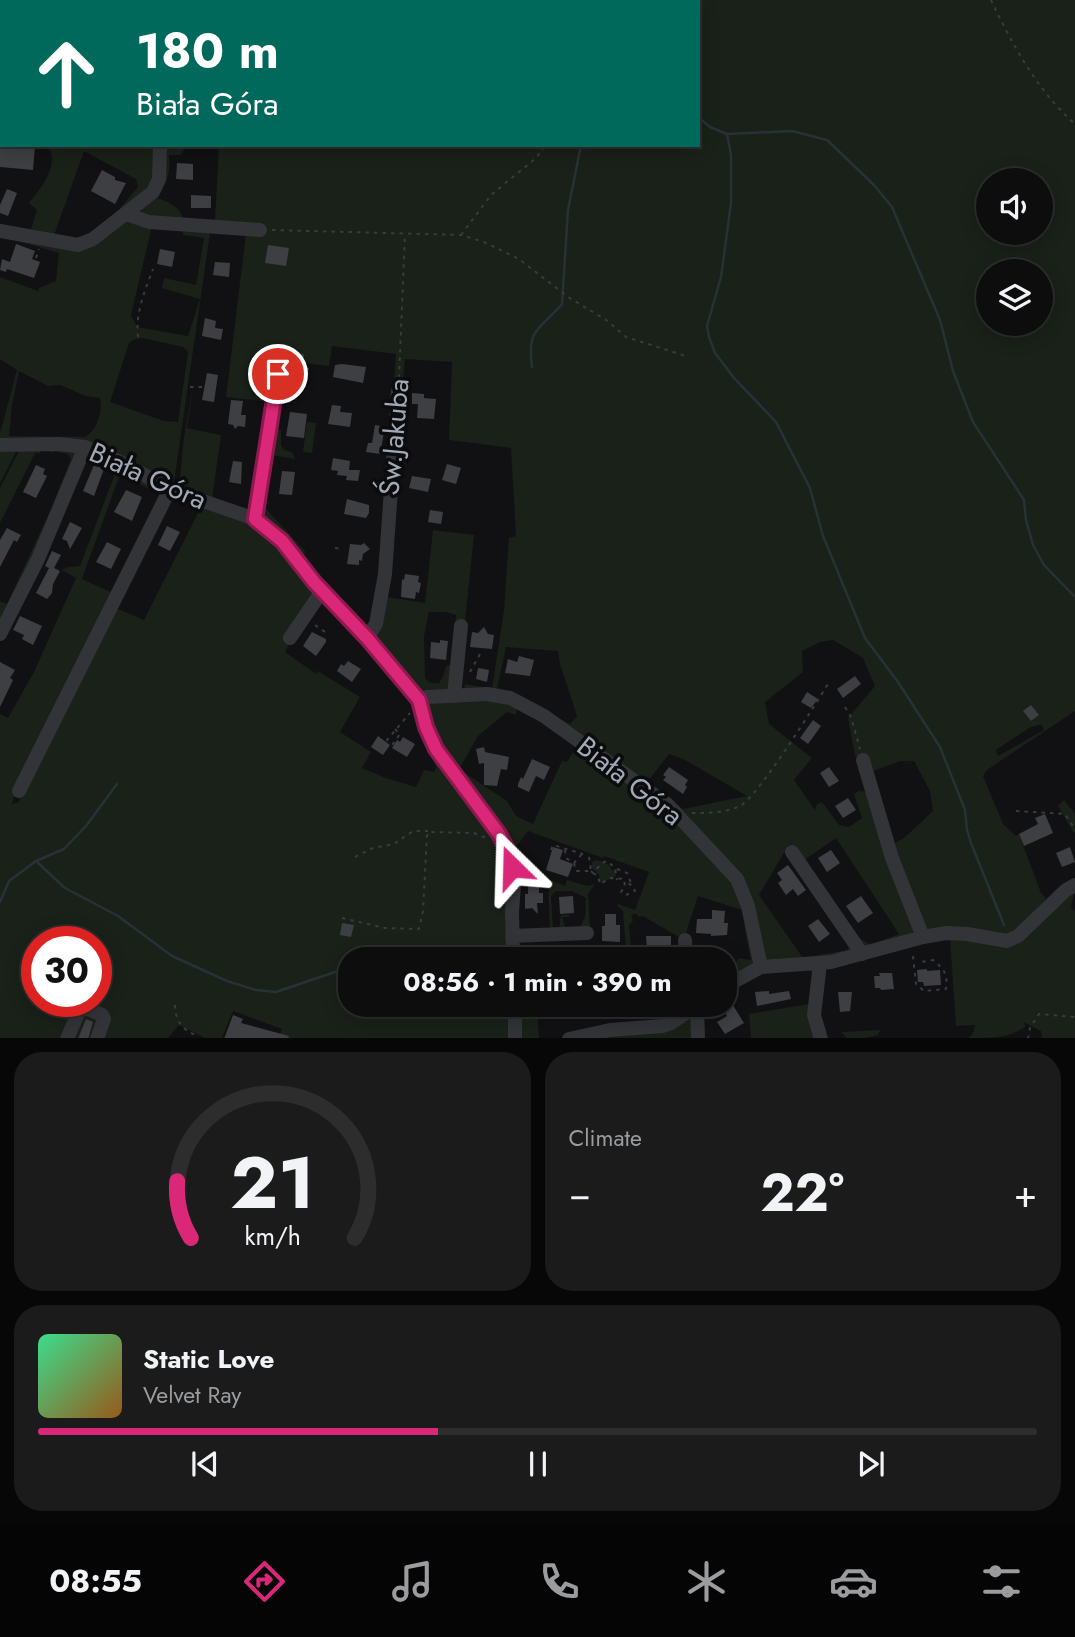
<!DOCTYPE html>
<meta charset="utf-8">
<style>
body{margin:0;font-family:Jost,sans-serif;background:#1b1b1c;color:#f1f3f6;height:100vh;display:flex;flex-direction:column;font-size:26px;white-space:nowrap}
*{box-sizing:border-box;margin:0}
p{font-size:23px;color:#9a9c9e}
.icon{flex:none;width:38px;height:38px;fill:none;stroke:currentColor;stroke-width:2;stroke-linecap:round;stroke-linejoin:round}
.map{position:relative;height:1038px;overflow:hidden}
.sheet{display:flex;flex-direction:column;gap:14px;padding:14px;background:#070708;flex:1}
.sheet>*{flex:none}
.top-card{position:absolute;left:0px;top:0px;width:700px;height:147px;box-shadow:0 4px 18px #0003,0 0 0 2px #2d2d2e;background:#00695c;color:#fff;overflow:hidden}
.controls{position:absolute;left:976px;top:168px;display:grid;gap:14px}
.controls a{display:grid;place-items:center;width:77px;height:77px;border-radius:50%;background:#0d0d0e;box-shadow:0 4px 18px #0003,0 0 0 2px #2d2d2e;font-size:35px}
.speed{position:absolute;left:21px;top:926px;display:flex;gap:14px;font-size:35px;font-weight:700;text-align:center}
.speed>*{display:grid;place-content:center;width:91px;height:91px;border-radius:50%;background:#0d0d0e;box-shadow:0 4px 18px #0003,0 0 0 2px #2d2d2e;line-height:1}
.speed .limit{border:10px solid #d22;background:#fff;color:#111}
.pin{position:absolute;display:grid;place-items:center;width:60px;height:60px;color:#fff;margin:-30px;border:4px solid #fff;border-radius:50%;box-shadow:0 2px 7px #0007}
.me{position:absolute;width:77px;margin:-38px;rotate:338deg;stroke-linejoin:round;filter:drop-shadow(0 0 5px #0008)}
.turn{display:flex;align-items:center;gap:24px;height:147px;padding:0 21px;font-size:32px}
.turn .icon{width:91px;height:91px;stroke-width:2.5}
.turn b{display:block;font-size:49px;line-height:60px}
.big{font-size:52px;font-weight:700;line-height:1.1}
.sheet .widget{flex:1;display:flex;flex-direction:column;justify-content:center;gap:10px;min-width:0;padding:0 24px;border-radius:28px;background:#1b1b1c}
.sheet .dial{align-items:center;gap:0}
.dial svg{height:182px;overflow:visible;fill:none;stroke:#2d2d2e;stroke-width:7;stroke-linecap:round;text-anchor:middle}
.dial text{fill:#f1f3f6;stroke:none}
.song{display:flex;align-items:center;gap:21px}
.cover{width:84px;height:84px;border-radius:10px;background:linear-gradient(135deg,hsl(150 70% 55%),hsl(30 70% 35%))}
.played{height:7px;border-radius:4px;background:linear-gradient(90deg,#db2777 40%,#2d2d2e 40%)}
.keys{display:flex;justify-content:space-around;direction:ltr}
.heat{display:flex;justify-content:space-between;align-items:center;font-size:38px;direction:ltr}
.sheet .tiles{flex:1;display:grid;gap:14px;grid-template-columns:1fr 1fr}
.widget:last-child{grid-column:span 2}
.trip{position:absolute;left:338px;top:947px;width:399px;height:70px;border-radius:28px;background:#0d0d0e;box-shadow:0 4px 18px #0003,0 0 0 2px #2d2d2e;font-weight:700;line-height:70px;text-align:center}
.tabs{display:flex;height:112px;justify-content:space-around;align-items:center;background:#050506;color:#9a9c9e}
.tabs .icon{width:49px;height:49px}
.tabs .on{color:#db2777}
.tabs b{font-size:32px;color:#f1f3f6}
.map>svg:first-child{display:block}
.green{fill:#192119;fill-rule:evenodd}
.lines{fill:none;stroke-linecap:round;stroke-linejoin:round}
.stream{stroke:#273237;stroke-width:2.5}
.building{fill:#3d3f43}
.path{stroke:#383b3f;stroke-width:2;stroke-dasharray:3.5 5;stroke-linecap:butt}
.minor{stroke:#323438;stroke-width:14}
.route-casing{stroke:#8e194d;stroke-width:18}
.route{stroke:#db2777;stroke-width:12}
.labels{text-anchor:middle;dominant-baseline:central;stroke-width:7;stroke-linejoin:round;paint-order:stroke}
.street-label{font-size:28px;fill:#a1aab4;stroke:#0c0c0e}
</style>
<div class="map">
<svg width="1075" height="1039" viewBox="0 0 1075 1039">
<rect width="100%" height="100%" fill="#111113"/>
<path class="green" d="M222 0H1075V711L987 770 983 776 1003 824 1016 836 1019 834 1041 893 1046 898 1024 926 1015 935 1007 938 997 939 960 930 928 932 922 929 895 859 864 757 855 756 848 718 875 686 863 658 833 640 820 642 802 651 803 672 765 702 769 724 812 758 794 780 815 810 817 804 822 802 839 825 849 827 862 818 854 794 859 791 869 792 885 847 915 929 914 936 867 948 859 942 861 934 860 938 870 945 899 934 836 838 803 861 791 844 788 846 759 895 803 958 848 950 850 941 835 921 854 944V949C840 965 794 962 773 963L764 960C752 943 757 920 752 901 742 868 683 814 656 791L658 789 683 809 747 796 685 760 669 754 645 785 617 764 600 747 514 696 570 724 577 716 560 664 558 651 506 647 497 688 501 689 503 686 502 689 496 692 464 689 465 684 492 689 504 610 509 538 516 536 511 448 449 440 452 362 405 359 402 393 393 391 396 354 332 346 329 366 284 361 293 357V352L278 349 269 402 226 397 246 234H258L260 227 158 220 136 214V211C165 190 163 179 163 145L185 147 181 155H169C171 173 167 183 157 198 169 202 180 206 183 219L215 220 219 145H698V2ZM989 180H1041V233H989ZM989 271H1041V324H989ZM1041 724 1044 730 998 756 996 750 1029 728ZM901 761H914L930 791 933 811 904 838 892 845 871 773 873 771Z
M0 7H2V136H0Z
M48 145H157L155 181 118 216 120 208 138 187 136 179 84 151 53 238 30 233 37 210 29 203C41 188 60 166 48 145Z
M127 219 152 226 131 315 137 327 188 336 200 299 162 288 164 278 196 285 204 238 183 235V230L210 233 174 482 169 484 102 450 0 441V433L17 370 0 359V277L38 291 39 288 56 281 59 253 15 240 63 249ZM142 338 183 347 188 352 178 422 164 421 110 402 129 343 133 340ZM19 371 48 386 60 385 86 396 100 398C103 411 97 430 85 437L9 436 12 405Z
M194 381 187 428 221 435 212 499 251 510 255 505 260 471H262L256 507 250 513 208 502 179 488 184 437Z
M307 422 316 423 312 453 303 452Z
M275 428 281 430V445L284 450 292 452 295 459 272 455Z
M52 447 79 453 0 628V601L7 604 50 511 71 459 68 454 54 451 51 453Z
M19 451H40V453H35L0 523V488Z
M0 452H16L0 483Z
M88 454 161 488V495L120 474 82 579 113 593 16 790 12 804 19 802 116 608 144 620 199 511 181 503V501L268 530 315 590 285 652 316 674 318 671 360 697 340 732 371 752 362 768 386 778 416 787 424 770 435 772 436 767 417 713 425 702 492 698 517 708 516 715 507 712 478 736 459 769 507 801 516 816 533 824 562 761 567 762 578 744 667 809 728 872 745 911 698 896 685 936H677L643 916 639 917 637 914H633L631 917 633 921 629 925 632 954H674L678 951 677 947H680L681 956 620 959 626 952 623 911 617 906 618 904 635 910 649 872 604 856 603 858 528 831 512 852 510 959H350V1004L511 1005 512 1038H279L282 1029 233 1011 222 1038H205L179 1025 168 1038H0V714L8 718 34 672 76 578 62 570 68 567 80 566 116 471ZM37 942H96V1001H37Z
M269 484 266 509 305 551 304 558 317 573 314 575 263 519 266 486Z
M433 530 474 535 459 679 455 631 456 615 447 612H429L424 636 425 678 430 683H439L444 674 446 666 451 664 450 690 424 692 420 690 373 636 387 597 425 603Z
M1064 800 1075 814V835L1058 806Z
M597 860 609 865 612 870 615 871 616 876 601 883 599 875 591 867 592 862Z
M548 879 565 886 567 880 587 886 595 884 588 894 590 929H559L561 915H569V917H562L565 927H580C589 912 584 912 586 898L572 891H556L551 896 553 929 550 931Z
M1075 888 1071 908 1075 912V1038H1042L1041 1031 1023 1022 1026 1026C1009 1039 990 1038 969 1038L974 1031 975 1025 956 1026 950 939 915 945 918 941 949 935 996 943 1006 944 1016 941 1053 905Z
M743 920 756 963 725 985V976L733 972 738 958 751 960Z
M809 1004 818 1038H751L749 1014Z
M517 1005H537L539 1038H518Z
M692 1013 695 1038 581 1039Z
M880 1030 878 1035 866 1038H847L841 1032Z"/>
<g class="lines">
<path class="stream" d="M577 0 578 2
M698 117 710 127 727 134 792 131 827 140 874 185 892 207 940 320 953 371 973 422 1024 500 1026 520 1033 545 1044 565 1075 597
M727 134 731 155V203L721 277 707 326 709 337 715 353 734 378 776 422 810 488 823 536 865 638 898 682 940 747 965 810 967 830 971 843 1004 925
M532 367C527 327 539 331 562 304L568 210 581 145
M36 861 65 888 118 916 172 956 227 981 256 990 276 992 350 967
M0 902 9 881 36 861 64 849 86 826 117 784"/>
</g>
<path class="building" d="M0 145 35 146 33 170 0 167Z
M177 163 193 164V180L176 179Z
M102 170 115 177V180L126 183 115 204 91 191Z
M7 189 17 193 8 216 0 213V205Z
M191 195 211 196V208H191Z
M16 244 35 251 32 259 40 262 34 278 7 269 6 272 0 270 2 259 10 262Z
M268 245 289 248 286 266 265 263Z
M160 249 175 252 172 267 157 264Z
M215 262 230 263 229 277 213 275Z
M205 318 216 321 215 328 223 329 221 340 202 336Z
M293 352 304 354 303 368H309L305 383 290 381Z
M342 364 366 367 363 383 333 377 335 365Z
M207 373 218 375 214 402 202 400Z
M412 393 424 394V398L436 399 434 419 417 418 418 404H412Z
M231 400 243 401 241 415H246L245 427 238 426 235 429 233 425 228 424Z
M332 405 341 406 340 412 352 413 350 427 328 424Z
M290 412 307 414 304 438 286 436Z
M375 425 385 427 380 454 366 452 368 443H372Z
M333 458 350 461 349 470H360L358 481 346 480 347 476 337 475 338 471 331 470Z
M233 461 242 462 241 484 229 482Z
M447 464 461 468 456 484 442 480Z
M36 465 45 469 43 474 47 476 36 498 23 492Z
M94 465 104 469 94 496 83 491Z
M282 471 295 472 292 495 279 494Z
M412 476 431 479 428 492 409 488Z
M126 490 142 497 132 521 114 512Z
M347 499 369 505V513L366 518 344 514Z
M430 510 443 512 441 524 428 522Z
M70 522 82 528 70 549 67 541 62 539Z
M167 526 180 532 170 551 158 545Z
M7 528 21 535 17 542 14 540 0 567V540Z
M107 542 121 549 111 569 96 562Z
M364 543 370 549 363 554 362 561 359 560V565L347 564 350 544 361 545Z
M52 551 61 555 54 568 60 571 53 584 52 593 47 599 36 593 49 568 45 566Z
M405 574 419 576 418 582 421 583 419 593 416 592 415 599 401 597 402 579 404 580Z
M20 616 42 626 33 645 22 639 24 635 13 630Z
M484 627 488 634 494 635 492 649 470 647 472 632 478 633Z
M312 632 326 639V642L316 656 303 646Z
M440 640 448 641 446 660 430 658 431 642 440 643Z
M519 656 534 660 530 676 505 673 508 659 517 662Z
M348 661 361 669 352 682 337 671 341 664 344 666Z
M0 662 15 670 10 678 13 680 0 707Z
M478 668 489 670 487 682 476 679Z
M855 676 861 684 843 698 837 689Z
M807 692 818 699 811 708 801 702Z
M1031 705 1039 715 1031 721 1023 711Z
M813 720 821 726 808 744 800 738Z
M378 736 390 745 383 755 371 747Z
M403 737 415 744 407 757 392 748 397 740 400 742Z
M484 747 485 752 509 757 507 770 501 769 497 786 484 785V763L479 764 476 749Z
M532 759 550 767 544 780 536 776 529 792 518 787V784L521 777 523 779Z
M669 767 688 780 685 785 687 787 683 794 663 780 666 777 663 775Z
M829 767 839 781 829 787 820 773Z
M848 798 856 810 843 818 835 806Z
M1045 814 1053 833 1024 846 1019 834 1038 824 1035 818Z
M553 847 563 850 560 859 573 864 568 877 546 870Z
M1070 847 1075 862 1062 867 1056 853Z
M831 850 840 863 827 872 818 858Z
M788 865 806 890 798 896 793 889 786 895 778 883 782 880 777 873Z
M539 885V893H543V903H537L538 914 532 908 525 909V894H528V886Z
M573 896 574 913 560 914 559 897Z
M861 896 873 913 858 923 846 906Z
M712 910 725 911 724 923H728L727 935 711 936V934L696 933 697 919H712Z
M605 914H616V925H620V942L602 941V926H605Z
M818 919 830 934 819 942 808 926Z
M342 923 354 925 351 937 340 935Z
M646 936H671V945H665V950H647Z
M541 945 543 959H529V946Z
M583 949V959H566V950Z
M927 969V971L940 970 941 985 924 986 923 982H918L917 970Z
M879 973H892L894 989 881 990 880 988H875L874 976H880Z
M769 991V994L789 991 791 999 757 1006 755 992Z
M838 992H852L850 1011 840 1012Z
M731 1002 744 1023 725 1034 717 1022 727 1016 722 1007Z
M573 1004H587V1014H574Z
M233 1015 243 1019 241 1023 289 1036 288 1039H224Z
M86 1019 93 1022 88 1039H78Z"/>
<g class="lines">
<path class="path" d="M991 0C1012 44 1038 92 1075 124
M618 2 619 0
M272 230 461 235 484 242 519 259 568 297 606 320 626 337 689 357
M461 235 491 195 536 158 546 145
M36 258 39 249
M138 337C135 314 145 290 153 269
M399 378 405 234
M190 387H203
M335 548 343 549
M315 625 328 634
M470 672 480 654
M845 707 851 717 860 749
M395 729 400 734 393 744 387 740 410 713
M1016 811 1065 814 1075 829
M692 813C708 813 725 813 740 806 757 798 815 705 828 684
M551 850 553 845 583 854
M565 850 566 858 574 863 582 854
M355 857 373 848 394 844 413 831H428
M574 863 576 871H591L589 857
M617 869 627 873 631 883
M591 871 593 873 602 863 607 861 615 868 617 880
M593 873 598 876 600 884 611 878 624 879 625 886 621 892 620 889
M626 895 635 891 633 886 627 883
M342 918 385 928 419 929 423 911 427 836 429 832 474 833 486 838
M913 956 916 984 924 991 946 989C948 974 944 969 933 960L921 962
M175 1005C175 1020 182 1030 196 1035V1039
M220 1039H223
M1028 1039 1030 1028 1039 1014 1075 1017"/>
<path class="minor" d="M165 2V0
M126 214 149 222 260 230
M0 231 78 245 93 239 153 192 159 179 160 145
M0 445 59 444 85 447 118 461 174 491 255 519 273 531 314 582 367 638 419 700 426 727 436 749 499 834 512 859 514 886 512 912 513 959
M255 519 258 509 280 362
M0 634 38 559 85 447
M290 638 322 591
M367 638 376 624 385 574 398 391
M454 696 461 626
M419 700 427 697 487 694 510 698 544 716 668 805 737 879 748 906 761 967
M863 760 892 858 923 937
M19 791 170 489
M792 852 862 954
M512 936 587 933
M685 940 686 959
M820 964 814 1015 821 1039
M724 987 761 967 831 962 923 937 946 933 967 934 1007 941 1018 936 1066 890 1075 885
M515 1004V1039
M697 1006 698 1039
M67 1039 79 1011 86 1008 102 1015 104 1019 97 1039
M569 1039 610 1030 662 1026 671 1023 699 1004"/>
</g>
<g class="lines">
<defs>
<path id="route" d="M278 374 255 519 282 541 314 582 367 638 419 700 426 727 436 749 499 834 512 859V867"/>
</defs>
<use href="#route" class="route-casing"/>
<use href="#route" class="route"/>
</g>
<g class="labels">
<g class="street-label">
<text transform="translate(394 437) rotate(-85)">Św.Jakuba</text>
<text transform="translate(148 476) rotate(24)">Biała Góra</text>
<text transform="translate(630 781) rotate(38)">Biała Góra</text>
</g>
</g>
</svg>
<div class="controls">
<a><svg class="icon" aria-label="sound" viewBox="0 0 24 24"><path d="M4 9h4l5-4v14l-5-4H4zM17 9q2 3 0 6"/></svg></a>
<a><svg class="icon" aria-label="layers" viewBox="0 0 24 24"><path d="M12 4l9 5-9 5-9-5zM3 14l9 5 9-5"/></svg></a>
</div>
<div class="speed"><div class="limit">30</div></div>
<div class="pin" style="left:278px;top:374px;background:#d93025"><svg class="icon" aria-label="arrive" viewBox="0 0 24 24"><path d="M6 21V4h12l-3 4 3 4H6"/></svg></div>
<svg class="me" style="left:512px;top:867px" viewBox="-20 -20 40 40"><path d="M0-17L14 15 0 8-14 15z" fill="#db2777" stroke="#fff" stroke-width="4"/></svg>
<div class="trip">08:56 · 1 min · 390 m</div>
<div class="top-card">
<div class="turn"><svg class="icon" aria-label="ahead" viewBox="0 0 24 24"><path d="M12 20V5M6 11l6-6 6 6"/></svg><div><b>180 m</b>Biała Góra</div></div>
</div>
</div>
<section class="sheet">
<div class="tiles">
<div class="widget dial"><svg viewBox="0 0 100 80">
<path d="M14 69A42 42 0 1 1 86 69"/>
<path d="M14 69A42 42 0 0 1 8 44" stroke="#db2777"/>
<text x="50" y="56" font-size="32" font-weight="700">21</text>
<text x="50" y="72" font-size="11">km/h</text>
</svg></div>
<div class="widget"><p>Climate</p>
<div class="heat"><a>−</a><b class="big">22°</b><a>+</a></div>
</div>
<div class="widget">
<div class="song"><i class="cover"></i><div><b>Static Love</b><p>Velvet Ray</p></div></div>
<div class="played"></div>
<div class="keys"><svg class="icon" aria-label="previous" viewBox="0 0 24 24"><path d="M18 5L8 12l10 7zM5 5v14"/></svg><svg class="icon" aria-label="pause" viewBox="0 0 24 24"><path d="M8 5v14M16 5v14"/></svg><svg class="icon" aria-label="next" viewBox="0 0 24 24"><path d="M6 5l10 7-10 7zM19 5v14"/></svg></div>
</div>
</div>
</section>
<nav class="tabs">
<b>08:55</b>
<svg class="icon on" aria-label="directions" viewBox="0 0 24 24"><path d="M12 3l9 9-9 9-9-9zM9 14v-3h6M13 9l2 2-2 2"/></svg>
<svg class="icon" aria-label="music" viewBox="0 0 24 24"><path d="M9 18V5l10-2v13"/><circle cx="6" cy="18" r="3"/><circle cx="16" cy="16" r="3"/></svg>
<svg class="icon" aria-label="phone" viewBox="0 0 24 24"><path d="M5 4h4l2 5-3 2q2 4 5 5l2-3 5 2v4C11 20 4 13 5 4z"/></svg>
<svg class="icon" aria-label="climate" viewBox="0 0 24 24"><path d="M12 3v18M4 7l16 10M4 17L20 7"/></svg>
<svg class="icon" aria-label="car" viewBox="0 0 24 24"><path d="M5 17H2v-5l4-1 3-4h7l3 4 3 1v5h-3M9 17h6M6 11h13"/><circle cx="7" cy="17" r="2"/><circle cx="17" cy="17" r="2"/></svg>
<svg class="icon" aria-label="filters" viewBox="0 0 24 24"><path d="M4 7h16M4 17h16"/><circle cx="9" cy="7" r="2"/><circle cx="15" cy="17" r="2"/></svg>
</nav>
